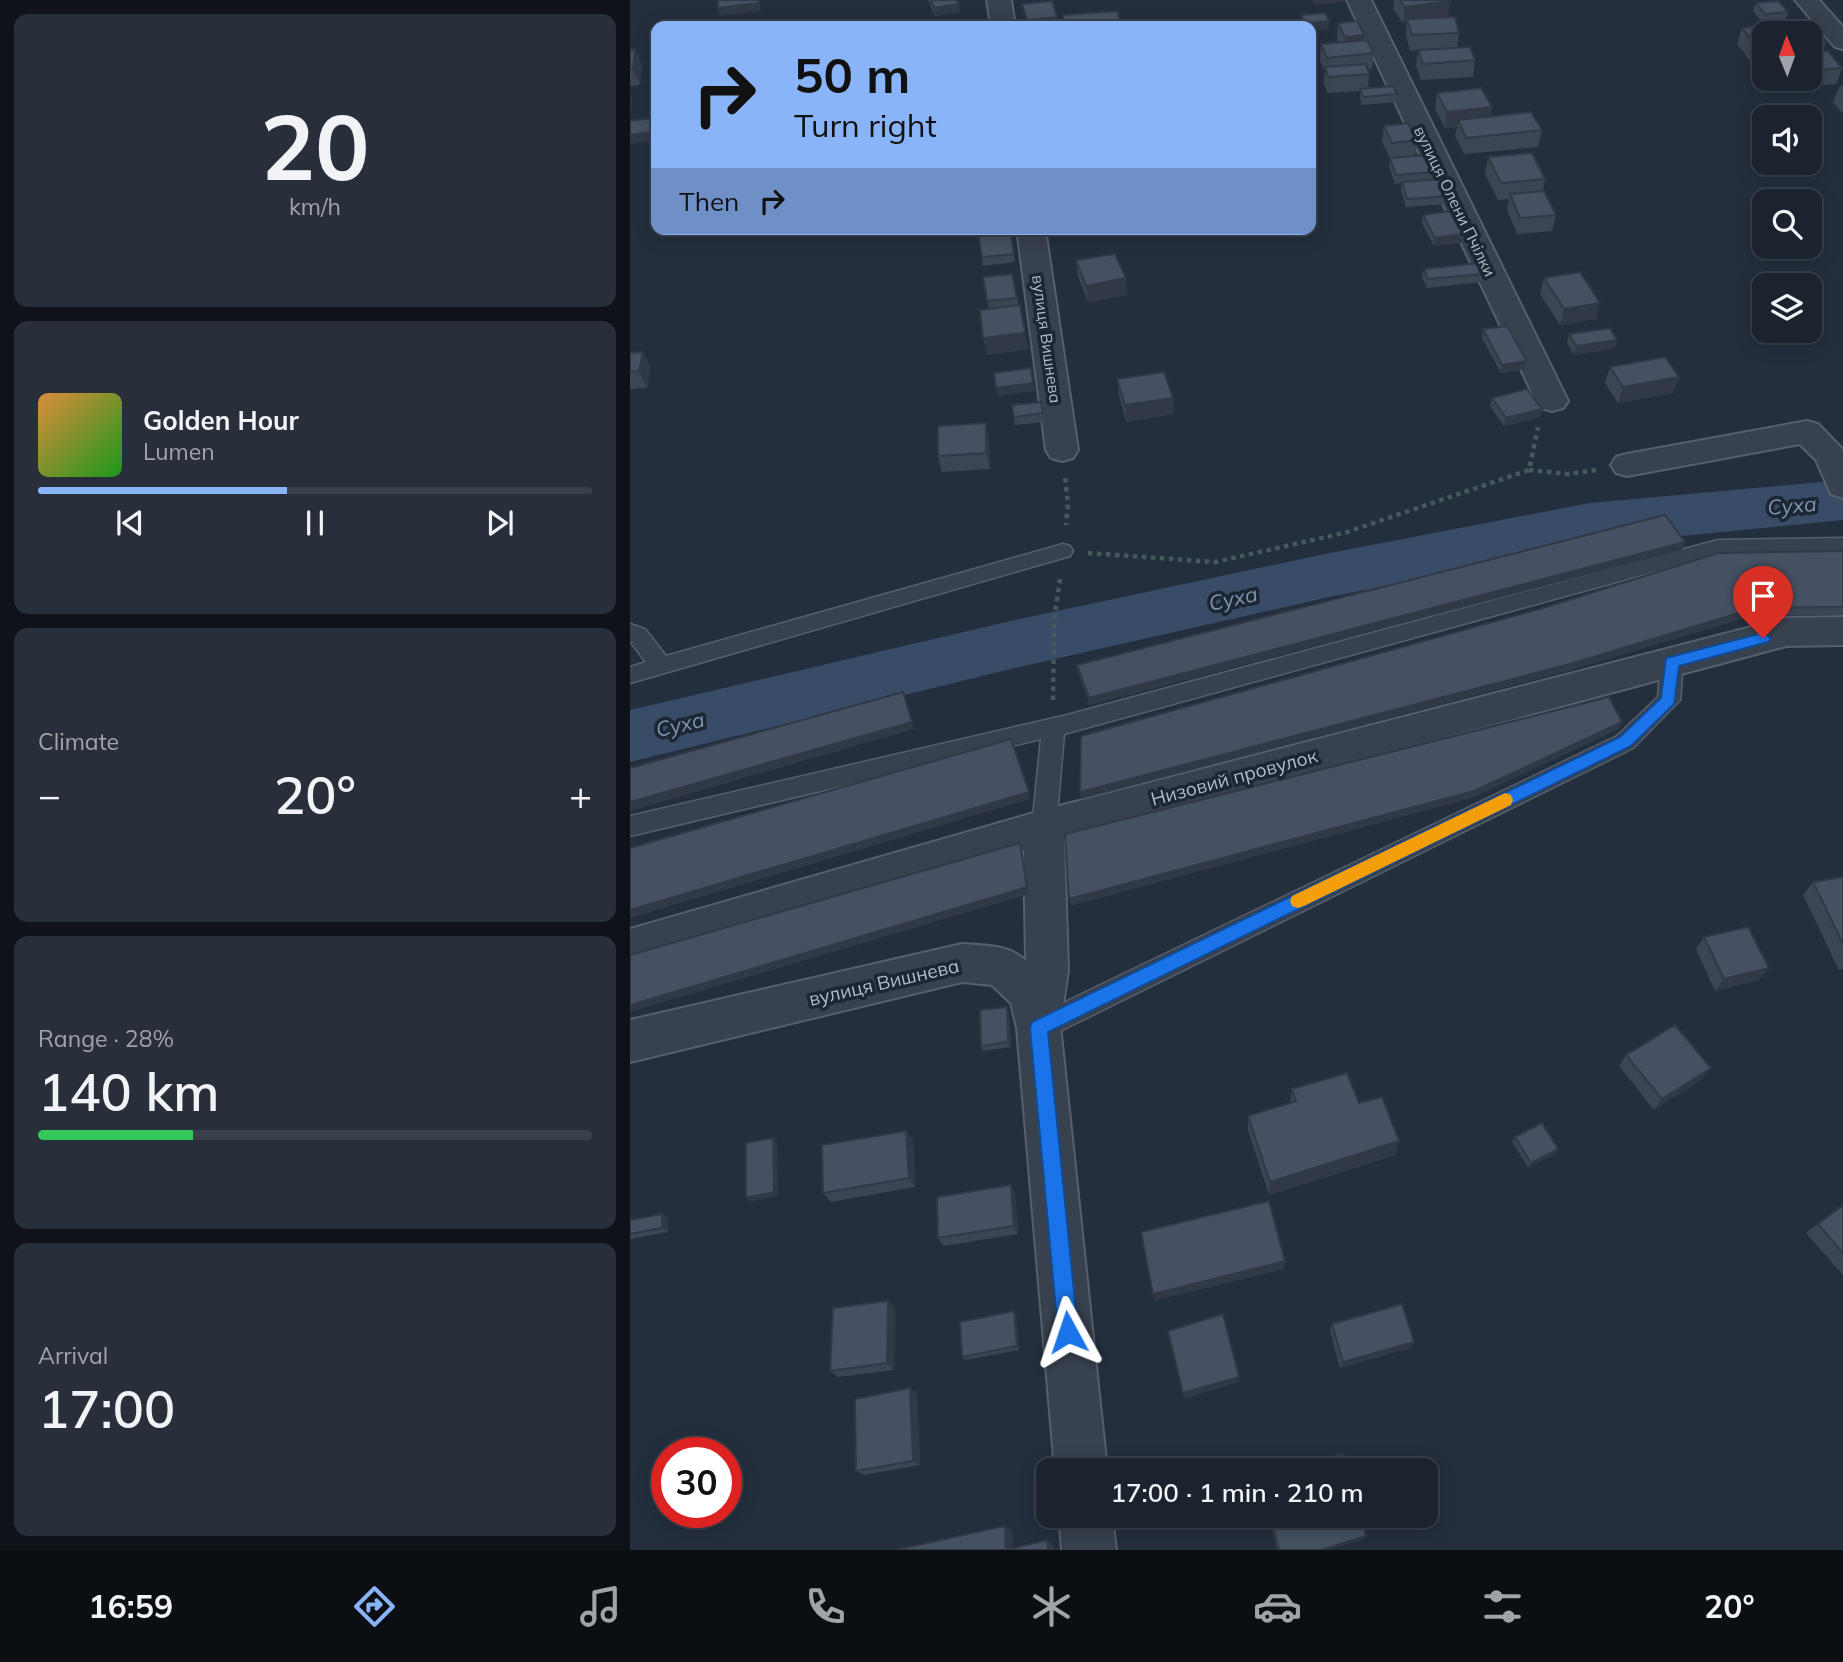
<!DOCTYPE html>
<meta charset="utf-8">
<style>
body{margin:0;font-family:Mulish,sans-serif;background:#282f3a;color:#f1f3f6;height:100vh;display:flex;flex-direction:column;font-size:26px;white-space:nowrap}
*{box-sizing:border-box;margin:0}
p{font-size:23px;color:#a0a4aa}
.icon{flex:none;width:38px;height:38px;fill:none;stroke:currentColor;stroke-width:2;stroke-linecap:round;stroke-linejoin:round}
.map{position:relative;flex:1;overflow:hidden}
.details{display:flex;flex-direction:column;gap:14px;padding:14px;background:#0f1319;width:630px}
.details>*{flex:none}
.top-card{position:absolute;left:21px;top:21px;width:665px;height:214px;border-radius:14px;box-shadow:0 4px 18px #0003,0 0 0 2px #39404a;background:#8ab4f8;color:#111;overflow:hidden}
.needle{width:46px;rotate:359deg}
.buttons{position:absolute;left:1122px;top:21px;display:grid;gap:14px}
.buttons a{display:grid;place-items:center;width:70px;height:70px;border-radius:14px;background:#1b232e;box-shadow:0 4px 18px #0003,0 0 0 2px #39404a;font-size:35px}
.speed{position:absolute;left:21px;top:1437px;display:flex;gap:14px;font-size:35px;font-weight:700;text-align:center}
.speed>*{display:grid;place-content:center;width:91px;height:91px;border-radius:50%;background:#1b232e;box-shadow:0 4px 18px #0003,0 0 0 2px #39404a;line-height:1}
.speed .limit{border:10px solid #d22;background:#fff;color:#111}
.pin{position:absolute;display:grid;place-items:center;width:60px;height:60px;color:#fff;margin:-72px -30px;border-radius:50% 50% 50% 0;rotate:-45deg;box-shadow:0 0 7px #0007}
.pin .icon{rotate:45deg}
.me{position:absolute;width:77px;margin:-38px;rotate:355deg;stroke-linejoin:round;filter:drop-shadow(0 0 5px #0008)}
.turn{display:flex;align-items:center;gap:24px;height:147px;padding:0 28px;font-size:32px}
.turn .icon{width:91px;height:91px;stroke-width:2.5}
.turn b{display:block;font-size:49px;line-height:60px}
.then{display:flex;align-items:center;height:66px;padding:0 28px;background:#0003;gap:14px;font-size:26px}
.big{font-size:52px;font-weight:600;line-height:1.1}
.details .tile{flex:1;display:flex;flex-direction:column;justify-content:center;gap:10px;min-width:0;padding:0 24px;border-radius:14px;background:#282f3a}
.details .dial{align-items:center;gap:0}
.dial b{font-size:91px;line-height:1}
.song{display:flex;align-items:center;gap:21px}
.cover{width:84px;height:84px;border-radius:10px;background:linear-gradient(135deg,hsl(30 70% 55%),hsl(120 70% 35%))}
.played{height:7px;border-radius:4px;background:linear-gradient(90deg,#8ab4f8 45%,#39404a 45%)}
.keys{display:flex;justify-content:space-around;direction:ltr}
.heat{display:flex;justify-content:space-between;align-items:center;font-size:38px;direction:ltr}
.charge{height:10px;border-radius:5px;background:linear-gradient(90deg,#34c759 28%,#39404a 0)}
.trip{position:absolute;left:406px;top:1458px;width:402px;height:70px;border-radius:14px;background:#1b232e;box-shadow:0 4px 18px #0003,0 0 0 2px #39404a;font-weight:600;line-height:70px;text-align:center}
.dock{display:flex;height:112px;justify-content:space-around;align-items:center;background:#0b0e12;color:#a0a4aa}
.dock .icon{width:49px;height:49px}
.dock .current{color:#8ab4f8}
.dock b{font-size:32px;color:#f1f3f6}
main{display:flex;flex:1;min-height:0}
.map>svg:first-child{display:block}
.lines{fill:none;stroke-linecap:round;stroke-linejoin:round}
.river{fill:#394c67;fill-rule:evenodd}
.lane-casing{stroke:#565f6c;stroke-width:3}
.street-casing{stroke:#565f6c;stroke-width:4}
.path{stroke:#44595c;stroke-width:4.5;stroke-dasharray:4.5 4.5;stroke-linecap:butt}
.lane{fill:#38414e;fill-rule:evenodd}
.street{fill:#38414e;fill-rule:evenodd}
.wall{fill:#3b4654}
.shaded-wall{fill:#303945}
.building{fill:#455162;stroke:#303945;stroke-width:2}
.route{fill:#1a73e8;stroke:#114b97;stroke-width:2}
.slow{fill:#f59e0b}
.labels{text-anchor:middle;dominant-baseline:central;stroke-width:7;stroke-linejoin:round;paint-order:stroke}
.far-street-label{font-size:16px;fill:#b4bcc9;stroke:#1d2633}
.street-label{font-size:19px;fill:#b4bcc9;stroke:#1d2633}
.water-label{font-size:21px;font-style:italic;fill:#7c92b1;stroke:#1d2633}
</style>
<main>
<section class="details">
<div class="tile dial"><b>20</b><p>km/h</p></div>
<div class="tile">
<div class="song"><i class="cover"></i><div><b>Golden Hour</b><p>Lumen</p></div></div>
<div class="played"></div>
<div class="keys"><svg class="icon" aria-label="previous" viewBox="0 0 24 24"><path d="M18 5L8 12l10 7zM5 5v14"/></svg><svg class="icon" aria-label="pause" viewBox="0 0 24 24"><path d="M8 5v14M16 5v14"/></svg><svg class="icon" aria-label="next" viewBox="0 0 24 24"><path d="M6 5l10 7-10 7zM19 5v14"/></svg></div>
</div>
<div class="tile"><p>Climate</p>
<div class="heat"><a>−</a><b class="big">20°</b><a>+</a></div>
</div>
<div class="tile"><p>Range · 28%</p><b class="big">140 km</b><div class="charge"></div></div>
<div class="tile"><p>Arrival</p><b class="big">17:00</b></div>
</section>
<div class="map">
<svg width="1213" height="1550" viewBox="0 0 1213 1550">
<rect width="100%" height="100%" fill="#242f3e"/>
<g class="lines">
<path class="river" d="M1213 480V520L960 545 695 598 385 668 0 762V710L385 620 695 554 960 503Z"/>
<defs>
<path id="lane" d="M1213 538V552L1088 554 434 734 426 827 422 834 414 837 406 834 402 827 411 739 0 836V816L437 715 1088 540Z
M433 544 440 546 443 551 440 556 0 683V667L16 662 0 641V624L15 629 36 656Z
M1042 654 1050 656 1053 662 1050 700 1003 748 418 1037 409 1040 400 1037 396 1028 400 1019 987 736 1028 697 1031 662 1034 656Z"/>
<path id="street" d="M357 0H381L385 26H361Z
M717 0H741L938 401 933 408 922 411 911 408 906 401Z
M1165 0H1189L1213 27V49L1205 47Z
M387 229H415L448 450 443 458 432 461 421 458 416 450Z
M1177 421 1188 424 1213 450V498L1201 494 1186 460 1170 444 997 476 986 473 981 465 986 457 997 454Z
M1213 617V645L1156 646 434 839 438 971 430 1025 477 1470H425L387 1028 381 1003 362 985 332 982 0 1062V1020L332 944C355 946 378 944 396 961L394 850 0 967V929L414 810 1156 618Z
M429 1516H482L486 1550H432Z"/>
</defs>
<use href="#lane" class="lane-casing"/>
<use href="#street" class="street-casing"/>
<path class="path" d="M899 470 938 474 967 470
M435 478 438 503 436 525
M458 553 585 562 714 533 899 470 908 427
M423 700 424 621 430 579"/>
<use href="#lane" class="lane"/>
<use href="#street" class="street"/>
</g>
<path class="wall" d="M298 0H327L330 12 305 16Z
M764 0H819L818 17 810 18 829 33 827 48 845 60 843 77 791 80 786 66 788 50 780 51 776 35 777 23H773L763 9Z
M1126 3 1158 12 1155 20 1132 23 1123 11Z
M671 15 699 29 681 26H672L671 23Z
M1178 21 1196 42 1193 51H1198L1212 68 1206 84 1156 89 1149 79H1180V33H1134V64L1123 65 1107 44 1112 28Z
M708 23 735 35 734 40 744 53 742 69 738 70 739 74 738 88 767 94 766 102 732 105 730 97V91L697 93 694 83 695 71 690 61 691 44 709 43 707 39Z
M5 49 12 65 10 85 0 86V50Z
M1213 85V114L1203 102 1210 86Z
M807 93 862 107 860 116 912 130 908 147 834 154 825 136 827 127 815 128 805 109Z
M754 126 787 140 785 156 803 172 802 180 819 196 818 204 776 207 771 191V183L765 184 759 167 760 158 752 142Z
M858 157 915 179 913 191 926 215 922 231 887 234 877 210 879 199 868 200 855 174Z
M793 215 831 243 804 246 792 223Z
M380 229 385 262 353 266 348 233Z
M446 260 497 295 458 302 448 277Z
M794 269 853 274 851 282 797 288 792 277Z
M353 277 387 298 398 349 357 355 353 338 359 309Z
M914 278 966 319 930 325 910 294Z
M853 329 895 369 871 373 852 338Z
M939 334 985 348 944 355 937 343Z
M13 352 21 368 17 388 0 389V353Z
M980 367 1049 377 1043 393 988 403 975 383Z
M487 379 543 398 544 414 496 422 489 395Z
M862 398 912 409 910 417 874 426 860 406Z
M411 402 414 422 385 425 382 405Z
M356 423 359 439 360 469 312 472 308 456Z
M1055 542 1052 550 460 705 448 672 447 665Z
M1213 551V615L1121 616 937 671 451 799 450 792Z
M1213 877V969L1209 970 1173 895 1183 882Z
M1074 937 1129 980 1085 991 1066 949Z
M379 1013 381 1047 353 1051 351 1046Z
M996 1055 1072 1079 1024 1110 989 1066Z
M662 1089 729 1103 769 1141 765 1155 639 1195 618 1130V1116L660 1103Z
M885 1137 928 1149 925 1154 898 1167 882 1142Z
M283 1140 285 1187 201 1202 193 1193Z
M381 1185 385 1194 388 1234 314 1246 308 1238Z
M1213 1204V1275L1176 1233Z
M32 1214 38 1218V1232L1 1239 0 1238V1220Z
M258 1301 265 1308 264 1370 208 1377 200 1371Z
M386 1315 389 1350 335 1360 332 1357Z
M702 1324 784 1342 780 1348 710 1368 700 1331Z
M287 1394 290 1465 234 1475 226 1471Z
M639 1516H730L733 1539 696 1550H647Z"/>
<path class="shaded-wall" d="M130 0 131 11 90 16 88 8Z
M683 0H714V2L683 5Z
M820 1 818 17 778 23 777 19V23H773L775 7Z
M329 4 330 12 305 16 304 8Z
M427 17 428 25 416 26H398L397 20Z
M699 21V29L681 31V26H675V24Z
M735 35 733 51 714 53 715 37Z
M5 49 12 65 10 85 3 69Z
M0 93 2 98 0 114Z
M862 107 859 123 828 120 827 127 815 128 817 112Z
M24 118 26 123V141L0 144V135Z
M833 234 831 243 804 246 805 238Z
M496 278 497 295 458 302 456 286Z
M970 303 966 319 930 325 934 309Z
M395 333 398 349 357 355 353 338Z
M987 340 985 348 944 355 946 346Z
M13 352 21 368 17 388 9 371Z
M897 361 895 369 871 373 872 365Z
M1049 377 1043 393 988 403 993 387Z
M403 383 405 391 368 396 366 388Z
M543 398 544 414 496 422 495 405Z
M912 409 910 417 874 426 876 418Z
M356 423 359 439 360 469 356 453Z
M1055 542 1052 550 460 705 459 698Z
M1125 608 1121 616 937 671 451 799 450 792Z
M273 692 284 729 0 811V802Z
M992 722 989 729 842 798 441 906 439 899Z
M399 792 400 799 0 918V910Z
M390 843 399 894 0 1012V1005Z
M1139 968 1129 980 1085 991 1094 979Z
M377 1007 379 1013 381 1047 378 1042Z
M1081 1068 1072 1079 1024 1110 1032 1099Z
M276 1131 283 1140 285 1187 279 1178Z
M143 1138 147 1143 148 1196 121 1202 116 1198Z
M769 1141 765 1155 639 1195 640 1182Z
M928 1149 925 1154 898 1167 901 1163Z
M381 1185 385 1194 388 1234 384 1226Z
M32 1214 38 1218V1232L32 1228Z
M655 1261 654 1269 524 1301 523 1294Z
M258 1301 265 1308 264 1370 257 1363Z
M384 1311 386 1315 389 1350 387 1346Z
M784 1342 780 1348 710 1368 713 1362Z
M609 1377V1382L554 1399 553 1393Z
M280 1388 287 1394 290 1465 283 1461Z
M375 1526 382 1530 384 1550H376Z
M736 1536 733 1539 696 1550H691Z
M417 1540 423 1544 424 1550H418Z"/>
<path class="building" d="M88 0H128L129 3 88 8Z
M301 0H327L329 4 304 8Z
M770 0H819L820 1 775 7Z
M422 1 427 17 397 20 392 4Z
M1148 1 1158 12 1135 14 1126 3Z
M488 11 490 26H434L433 15Z
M695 13 699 21 675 24 671 15Z
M825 17 829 33 782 35 777 19Z
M727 21 735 35 715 37 708 23Z
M1178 21 1196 42 1180 44V33H1134V48L1129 49 1112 28Z
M737 40 744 53 697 58 691 44Z
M840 47 845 60 793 64 788 50Z
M5 49 3 69H0V50Z
M1198 51 1212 68 1180 71V52Z
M736 64 739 74 698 77 695 67Z
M763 86 767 94 733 97 730 89Z
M851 88 862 107 817 112 807 93Z
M901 112 912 130 836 138 828 120Z
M24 118V132L0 135V121Z
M778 123 787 140 762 143 754 126Z
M902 153 915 179 871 183 858 157Z
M796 155 803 172 766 175 760 158Z
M813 179 819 196 777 199 772 182Z
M914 191 926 215 890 218 880 194Z
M820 211 833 234 805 238 793 215Z
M380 229 384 254 352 257 348 233Z
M485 254 496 278 456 286 446 260Z
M848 263 853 274 798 279 794 269Z
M950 272 970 303 934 309 914 278Z
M382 274 387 298 357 301 353 277Z
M390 305 395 333 353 338 350 310Z
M877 326 897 361 872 365 853 329Z
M980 328 987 340 946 346 939 334Z
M13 352 9 371 0 372V353Z
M1035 357 1049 377 993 387 980 367Z
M401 368 403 383 366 388 364 373Z
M534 372 543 398 495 405 487 379Z
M897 389 912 409 876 418 862 398Z
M411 402 413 413 384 417 382 405Z
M356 423V453L308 456V426Z
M1035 515 1055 542 459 698 447 665Z
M1213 551V607L1125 608 940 664 450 792 451 736 913 608 1088 553Z
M273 692 282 722 0 802V768Z
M979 697 992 722 844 791 439 899 435 834Z
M381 739 399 792 0 910V848Z
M390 843 397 887 0 1005V955Z
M1213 877V944L1183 882Z
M1118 927 1139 968 1094 979 1074 937Z
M377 1007 378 1042 351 1046 350 1010Z
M1045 1025 1081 1068 1032 1099 996 1055Z
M717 1073 729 1103 752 1097 769 1141 640 1182 618 1116 666 1101 662 1089Z
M912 1123 928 1149 901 1163 885 1137Z
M276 1131 279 1178 193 1193 192 1145Z
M143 1138 144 1192 116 1198V1143Z
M381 1185 384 1226 308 1238 307 1197Z
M639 1201 655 1261 523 1294 511 1232Z
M1213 1205V1253L1188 1224Z
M32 1214V1228L0 1234V1220Z
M258 1301 257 1363 200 1371 203 1308Z
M772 1304 784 1342 713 1362 702 1324Z
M384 1311 387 1346 332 1357 330 1322Z
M593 1314 609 1377 553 1393 538 1331Z
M280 1388 283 1461 226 1471 225 1399Z
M713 1454 718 1470H659Z
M640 1516H730L736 1536 691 1550H649Z
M375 1526 376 1550 417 1540 418 1550H265Z"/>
<path class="route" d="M1133 633 1141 638 1138 642 1049 666 1044 704 1001 746 418 1032 448 1332 445 1339 438 1342 431 1339 428 1332 400 1028 402 1022 990 737 1031 698 1036 658Z"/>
<path class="slow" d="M875 793 881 795 883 800 881 805 674 906 668 908 662 906 660 901 662 896Z"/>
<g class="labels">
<g class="far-street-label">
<text transform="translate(825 201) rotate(64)">вулиця Олени Пчілки</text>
<text transform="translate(417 339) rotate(82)">вулиця Вишнева</text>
</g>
<g class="street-label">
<text transform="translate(604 777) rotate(-15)">Низовий провулок</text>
<text transform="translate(254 982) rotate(-13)">вулиця Вишнева</text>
</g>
<g class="water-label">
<text transform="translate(1162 505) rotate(-5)">Суха</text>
<text transform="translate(603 598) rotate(-12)">Суха</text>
<text transform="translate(50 724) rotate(-13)">Суха</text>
</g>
</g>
</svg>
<div class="buttons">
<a><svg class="needle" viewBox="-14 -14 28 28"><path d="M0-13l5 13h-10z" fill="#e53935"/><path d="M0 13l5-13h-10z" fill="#a0a4aa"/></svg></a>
<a><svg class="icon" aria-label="sound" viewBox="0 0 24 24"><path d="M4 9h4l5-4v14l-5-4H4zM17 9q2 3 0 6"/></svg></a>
<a><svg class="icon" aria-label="search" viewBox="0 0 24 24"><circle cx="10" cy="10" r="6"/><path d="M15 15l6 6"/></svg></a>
<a><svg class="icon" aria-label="layers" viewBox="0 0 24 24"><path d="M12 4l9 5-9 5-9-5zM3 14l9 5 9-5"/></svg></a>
</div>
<div class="speed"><div class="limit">30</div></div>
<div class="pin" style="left:1133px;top:638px;background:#d93025"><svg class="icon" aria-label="arrive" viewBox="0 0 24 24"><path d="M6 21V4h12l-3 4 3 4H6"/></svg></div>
<svg class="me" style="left:438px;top:1332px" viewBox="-20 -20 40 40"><path d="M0-17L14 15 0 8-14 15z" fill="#1a73e8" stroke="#fff" stroke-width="4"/></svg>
<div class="trip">17:00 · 1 min · 210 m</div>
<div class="top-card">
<div class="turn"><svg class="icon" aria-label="right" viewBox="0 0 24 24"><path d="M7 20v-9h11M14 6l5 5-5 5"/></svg><div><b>50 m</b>Turn right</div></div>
<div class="then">Then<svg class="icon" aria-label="right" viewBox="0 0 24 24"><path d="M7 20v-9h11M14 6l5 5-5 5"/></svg></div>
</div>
</div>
</main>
<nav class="dock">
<b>16:59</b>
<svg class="icon current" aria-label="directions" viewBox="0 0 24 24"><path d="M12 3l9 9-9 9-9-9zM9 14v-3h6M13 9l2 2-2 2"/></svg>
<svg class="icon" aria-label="music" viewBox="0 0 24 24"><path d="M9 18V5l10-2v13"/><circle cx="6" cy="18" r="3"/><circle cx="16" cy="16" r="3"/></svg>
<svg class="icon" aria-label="phone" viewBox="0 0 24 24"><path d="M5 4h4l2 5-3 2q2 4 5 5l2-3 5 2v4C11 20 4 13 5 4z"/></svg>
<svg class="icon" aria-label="climate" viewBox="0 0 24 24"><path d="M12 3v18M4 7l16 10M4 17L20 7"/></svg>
<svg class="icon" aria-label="car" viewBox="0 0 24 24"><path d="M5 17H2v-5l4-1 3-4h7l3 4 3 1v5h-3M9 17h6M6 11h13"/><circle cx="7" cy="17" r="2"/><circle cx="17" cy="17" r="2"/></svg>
<svg class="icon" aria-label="filters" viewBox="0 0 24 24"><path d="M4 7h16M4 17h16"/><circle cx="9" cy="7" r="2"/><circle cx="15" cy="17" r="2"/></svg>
<b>20°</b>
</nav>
